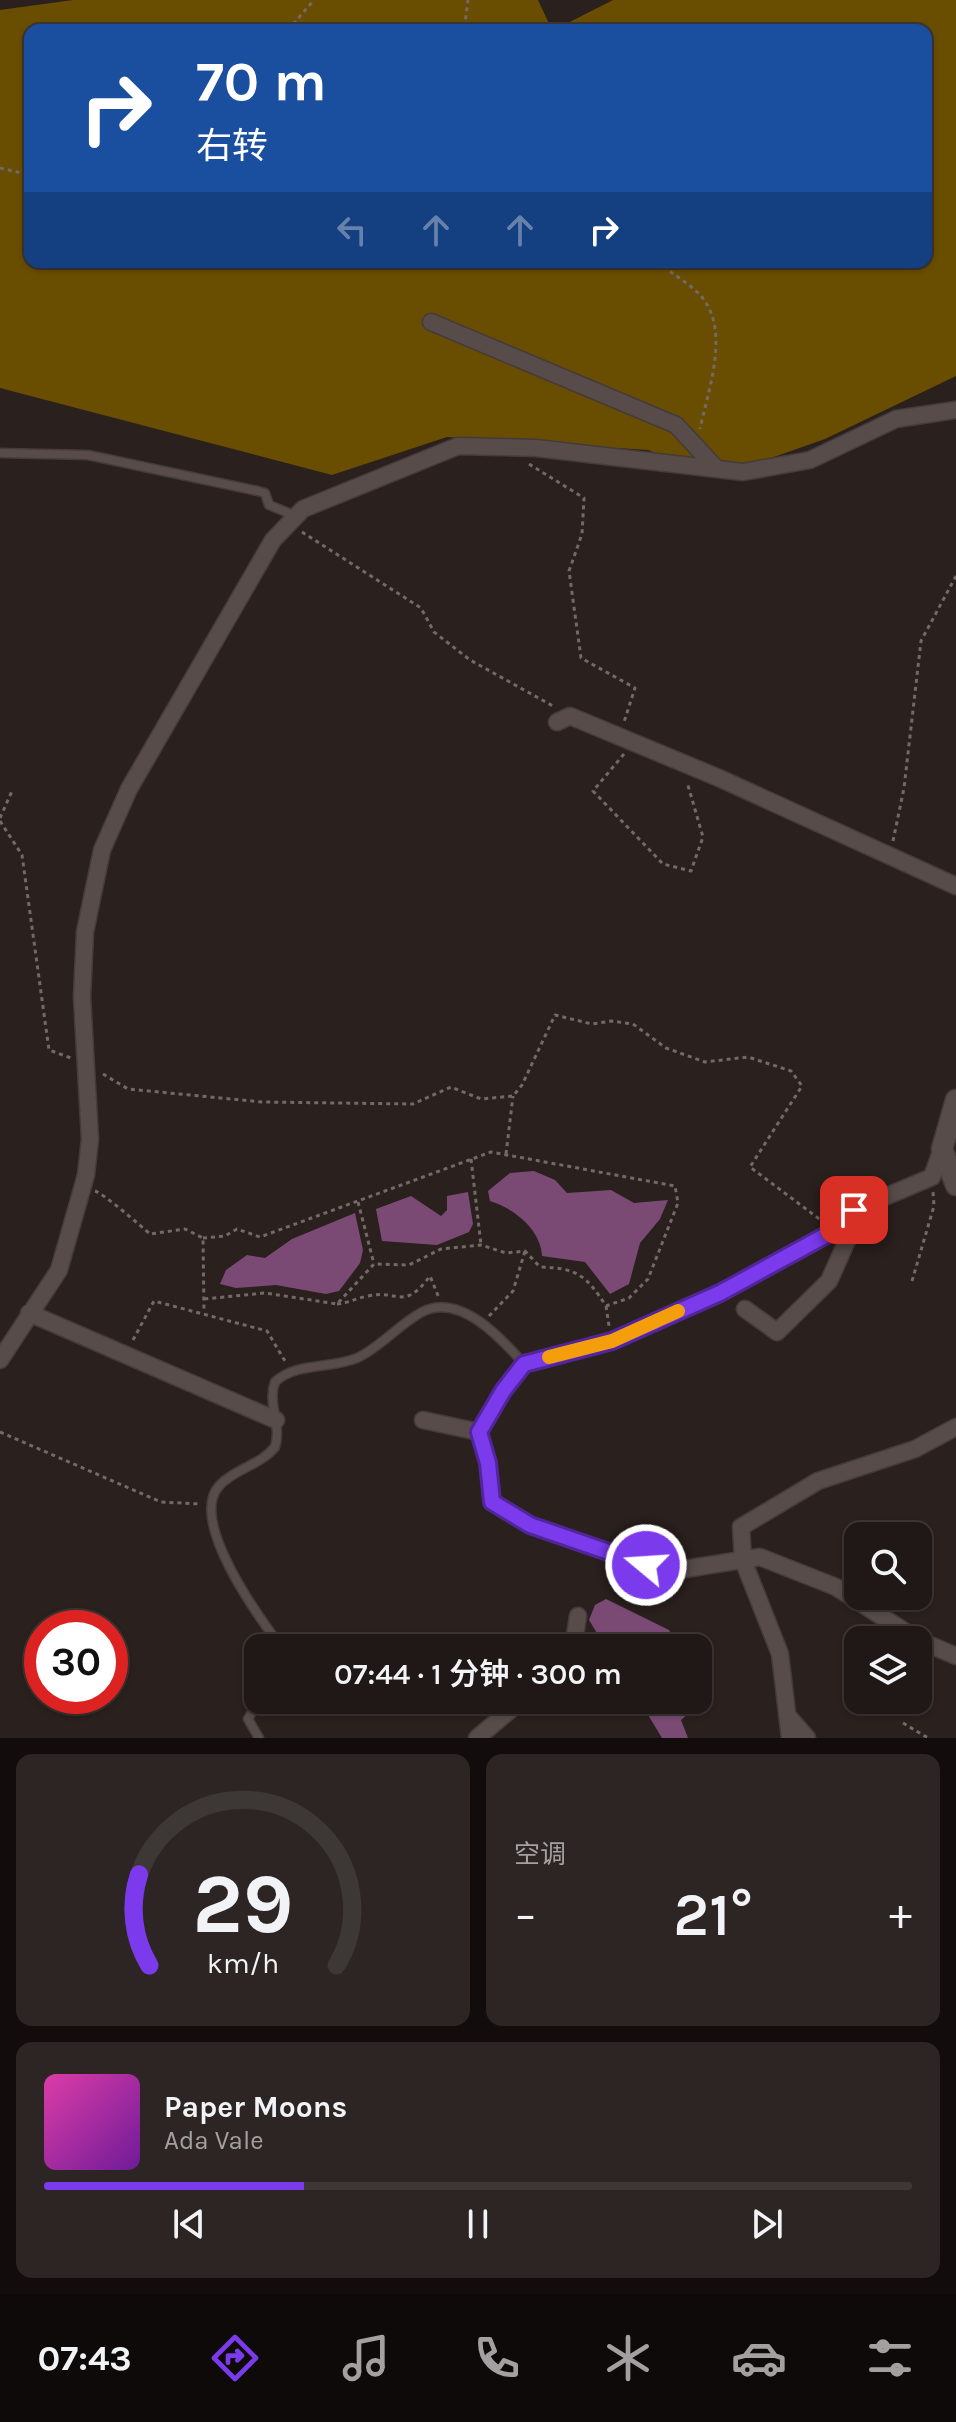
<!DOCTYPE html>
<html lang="zh">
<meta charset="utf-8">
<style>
body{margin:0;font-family:Karla,"Noto Sans SC",sans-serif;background:#2d2523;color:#f1f3f6;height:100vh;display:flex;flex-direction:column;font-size:30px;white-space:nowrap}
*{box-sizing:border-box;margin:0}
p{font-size:26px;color:#a2a0a1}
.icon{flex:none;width:44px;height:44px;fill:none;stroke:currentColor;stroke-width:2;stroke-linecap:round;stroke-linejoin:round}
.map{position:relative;height:1738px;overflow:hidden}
.side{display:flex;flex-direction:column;gap:16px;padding:16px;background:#120d0c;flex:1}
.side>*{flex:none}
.top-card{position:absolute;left:24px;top:24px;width:908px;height:244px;border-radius:16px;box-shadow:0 2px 6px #0004,0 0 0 2px #3d3735;background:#1a4fa0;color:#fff;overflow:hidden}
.buttons{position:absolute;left:844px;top:1522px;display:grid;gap:16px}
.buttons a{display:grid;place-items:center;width:88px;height:88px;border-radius:16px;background:#201816;box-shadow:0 2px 6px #0004,0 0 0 2px #3d3735;font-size:40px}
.speed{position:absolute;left:24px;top:1610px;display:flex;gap:16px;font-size:40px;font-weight:700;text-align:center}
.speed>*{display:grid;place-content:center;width:104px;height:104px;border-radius:50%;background:#201816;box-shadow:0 2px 6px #0004,0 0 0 2px #3d3735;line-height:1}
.speed .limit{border:12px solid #d22;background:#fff;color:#111}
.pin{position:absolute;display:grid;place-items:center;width:68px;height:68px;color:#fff;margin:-34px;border-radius:16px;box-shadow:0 4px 12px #0006}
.me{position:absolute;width:88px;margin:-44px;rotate:288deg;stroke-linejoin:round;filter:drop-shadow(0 0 6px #0008)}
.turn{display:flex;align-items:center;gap:28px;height:168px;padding:0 40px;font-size:36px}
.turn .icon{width:104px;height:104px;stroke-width:2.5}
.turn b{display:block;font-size:56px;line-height:68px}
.lanes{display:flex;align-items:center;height:76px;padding:0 40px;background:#0003;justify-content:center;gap:40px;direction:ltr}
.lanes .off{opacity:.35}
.big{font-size:60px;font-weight:600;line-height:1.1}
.side .card{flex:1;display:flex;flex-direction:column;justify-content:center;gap:12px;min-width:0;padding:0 28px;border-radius:16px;background:#2d2523}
.side .dial{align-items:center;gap:0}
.dial svg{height:208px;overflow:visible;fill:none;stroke:#3d3735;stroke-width:7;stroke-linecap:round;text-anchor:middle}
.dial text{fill:#f1f3f6;stroke:none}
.song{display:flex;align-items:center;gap:24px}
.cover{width:96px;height:96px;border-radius:12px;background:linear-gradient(135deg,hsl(320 70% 55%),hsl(280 70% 35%))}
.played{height:8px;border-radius:4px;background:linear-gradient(90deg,#7c3aed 30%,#3d3735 30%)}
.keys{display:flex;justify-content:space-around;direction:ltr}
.heat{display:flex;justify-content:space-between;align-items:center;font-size:44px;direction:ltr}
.side .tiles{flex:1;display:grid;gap:16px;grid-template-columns:1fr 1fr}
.card:last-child{grid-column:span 2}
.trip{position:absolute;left:244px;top:1634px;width:468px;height:80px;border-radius:16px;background:#201816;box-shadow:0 2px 6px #0004,0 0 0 2px #3d3735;font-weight:600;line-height:80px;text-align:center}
.menu{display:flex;height:128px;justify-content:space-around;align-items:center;background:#0d0a09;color:#a2a0a1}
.menu .icon{width:56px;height:56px}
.menu .selected{color:#7c3aed}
.menu b{font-size:36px;color:#f1f3f6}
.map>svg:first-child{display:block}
.forest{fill:#694d01}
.water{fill:#7a4a75}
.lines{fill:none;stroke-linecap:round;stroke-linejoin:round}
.service-casing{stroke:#453b3a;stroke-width:11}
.minor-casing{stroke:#453b3a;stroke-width:19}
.tertiary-casing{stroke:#453b3a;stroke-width:23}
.path{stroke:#736968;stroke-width:3;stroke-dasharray:4 4;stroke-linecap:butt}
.service{stroke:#584c4a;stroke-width:8}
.minor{stroke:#584c4a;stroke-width:16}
.tertiary{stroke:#584c4a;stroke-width:20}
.route-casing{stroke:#51269a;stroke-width:20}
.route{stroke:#7c3aed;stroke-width:14}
.slow{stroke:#f59e0b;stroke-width:14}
</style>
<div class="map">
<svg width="956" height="1738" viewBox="0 0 956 1738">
<rect width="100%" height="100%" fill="#2a201e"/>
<path class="forest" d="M73 0H538L552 30H30V262H926V30H554L613 0H956V376L825 439 718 477 648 450 447 437 332 475 0 388V10Z"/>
<path class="water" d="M534 1171 555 1180 567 1193 611 1190 634 1203 668 1200 660 1219 640 1243 629 1284 610 1294 585 1262 542 1256C541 1229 513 1208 490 1201L488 1191 510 1173Z
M468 1192 473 1224 469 1232 437 1245 382 1241 376 1209 411 1196 441 1216 447 1210V1196Z
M355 1213 363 1250 360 1263 339 1291 326 1294 276 1285 236 1288 220 1284 226 1270 247 1255 265 1258 292 1239Z
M606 1599 669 1630 678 1648H606L589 1620 595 1605Z
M639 1700H697L698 1705 681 1720 688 1738H662Z"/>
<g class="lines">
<defs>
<path id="service" d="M0 453 88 455 258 491 265 493 269 505 296 516
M282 1648C260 1619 188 1521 219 1486 234 1469 261 1465 275 1447 282 1425 267 1403 275 1382 296 1362 331 1369 357 1358 381 1347 398 1325 422 1312 460 1292 502 1339 524 1364
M259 1738 248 1719 259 1700"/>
<path id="minor" d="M431 322 676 425 716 468
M557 722 570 716 719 778 956 886
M745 1309 777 1332 829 1281 850 1234 841 1227
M29 1313 276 1420
M0 1360 59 1270 86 1175 90 1139 82 997 85 932 102 850 129 789 273 540 303 509 458 446 536 448 743 472 810 460 896 419 956 410
M423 1420 479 1432
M918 1640 836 1587 760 1557 666 1572 530 1525 492 1502 488 1463 479 1432 503 1391 524 1364 612 1341 720 1293 841 1227 854 1210 932 1177 942 1149
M918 1640 956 1656
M573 1648 578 1616
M787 1715 807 1738
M477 1738 522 1700
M790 1738 780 1654 743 1560 741 1527 818 1481 915 1449 956 1427"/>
<path id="tertiary" d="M956 1100 942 1149 956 1185"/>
</defs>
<use href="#service" class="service-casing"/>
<use href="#minor" class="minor-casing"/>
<use href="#tertiary" class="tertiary-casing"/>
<path class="path" d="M288 30 314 0
M455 30 465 23 468 0
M0 168 30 175
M657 262C671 273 689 283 701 296 731 331 708 390 700 429
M529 464 584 498 582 534 569 571 581 658 635 688 624 722
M302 532 421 608 434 632 470 660 553 706
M624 754 593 791 663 864 691 871 703 837 687 782
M0 818 12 791
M0 821 22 855 49 1050 71 1058
M893 841 904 788 921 641 956 576
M103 1074 128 1089 262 1102 413 1104 451 1087 481 1099 513 1096 522 1085 555 1015 592 1024 611 1021 633 1024 666 1048 705 1062 748 1057 791 1071 802 1086 750 1167 822 1221
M506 1154 513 1096
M471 1159 481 1245
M95 1191C104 1194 141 1226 150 1234L185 1229 203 1238 204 1311
M358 1202 374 1264
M203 1238 225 1236 237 1229 260 1237 491 1152 675 1186 678 1203 648 1279 629 1298 606 1306C586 1275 577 1268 540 1267L525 1251 506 1253 481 1245 441 1249 409 1265 374 1264 337 1304 265 1293 204 1299
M912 1281 934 1206 933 1192
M337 1304C349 1303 356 1298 368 1296 399 1289 403 1312 430 1276L439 1298
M606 1306 609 1326
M489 1316 513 1291 525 1251
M133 1340 154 1301 267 1331 285 1361
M0 1432 161 1502 200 1504
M903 1723 928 1738"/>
<use href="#service" class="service"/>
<use href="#minor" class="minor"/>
<use href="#tertiary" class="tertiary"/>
</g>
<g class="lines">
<defs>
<path id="route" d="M646 1565 530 1525 492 1502 488 1463 479 1432 503 1391 524 1364 612 1341 720 1293 841 1227 854 1210"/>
</defs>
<use href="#route" class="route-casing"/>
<use href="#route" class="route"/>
<path class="slow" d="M549 1357 612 1341 678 1311"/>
</g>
</svg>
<div class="buttons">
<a><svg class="icon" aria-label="search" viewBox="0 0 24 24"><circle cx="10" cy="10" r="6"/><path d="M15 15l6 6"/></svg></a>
<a><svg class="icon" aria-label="layers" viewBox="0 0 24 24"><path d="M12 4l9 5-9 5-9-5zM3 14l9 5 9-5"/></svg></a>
</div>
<div class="speed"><div class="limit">30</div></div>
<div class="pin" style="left:854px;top:1210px;background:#d93025"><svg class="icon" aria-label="arrive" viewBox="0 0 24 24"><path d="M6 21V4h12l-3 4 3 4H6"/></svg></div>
<svg class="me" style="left:646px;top:1565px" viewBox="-20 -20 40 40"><circle r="17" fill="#7c3aed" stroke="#fff" stroke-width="3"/><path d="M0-11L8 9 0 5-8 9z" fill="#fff"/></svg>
<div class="trip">07:44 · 1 分钟 · 300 m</div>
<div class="top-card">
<div class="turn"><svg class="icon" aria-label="right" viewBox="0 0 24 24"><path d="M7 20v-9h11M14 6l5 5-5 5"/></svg><div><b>70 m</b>右转</div></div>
<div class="lanes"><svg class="icon off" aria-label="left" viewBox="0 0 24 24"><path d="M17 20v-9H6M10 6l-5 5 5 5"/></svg><svg class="icon off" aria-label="ahead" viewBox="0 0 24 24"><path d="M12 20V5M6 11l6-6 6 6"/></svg><svg class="icon off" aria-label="ahead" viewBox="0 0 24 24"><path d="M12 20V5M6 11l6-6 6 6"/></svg><svg class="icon" aria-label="right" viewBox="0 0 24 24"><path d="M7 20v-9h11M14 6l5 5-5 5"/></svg></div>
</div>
</div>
<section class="side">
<div class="tiles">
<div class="card dial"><svg viewBox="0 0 100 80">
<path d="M14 69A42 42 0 1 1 86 69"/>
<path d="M14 69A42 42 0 0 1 10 34" stroke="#7c3aed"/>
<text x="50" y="56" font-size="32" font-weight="700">29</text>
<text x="50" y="72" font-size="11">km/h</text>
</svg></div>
<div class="card"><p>空调</p>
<div class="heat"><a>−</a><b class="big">21°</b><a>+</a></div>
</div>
<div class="card">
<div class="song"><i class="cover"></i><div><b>Paper Moons</b><p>Ada Vale</p></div></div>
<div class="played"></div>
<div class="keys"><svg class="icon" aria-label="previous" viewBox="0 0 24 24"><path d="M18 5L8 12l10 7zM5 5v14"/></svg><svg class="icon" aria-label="pause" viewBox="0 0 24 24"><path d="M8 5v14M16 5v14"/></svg><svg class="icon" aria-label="next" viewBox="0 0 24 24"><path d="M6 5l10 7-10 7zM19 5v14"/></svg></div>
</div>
</div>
</section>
<nav class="menu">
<b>07:43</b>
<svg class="icon selected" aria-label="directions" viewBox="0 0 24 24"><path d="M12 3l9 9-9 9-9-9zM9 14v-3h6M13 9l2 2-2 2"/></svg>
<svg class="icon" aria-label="music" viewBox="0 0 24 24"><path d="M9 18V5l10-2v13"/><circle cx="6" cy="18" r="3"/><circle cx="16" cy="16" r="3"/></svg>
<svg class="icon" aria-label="phone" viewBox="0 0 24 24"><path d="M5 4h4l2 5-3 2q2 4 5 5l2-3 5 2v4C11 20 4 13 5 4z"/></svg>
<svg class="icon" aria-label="climate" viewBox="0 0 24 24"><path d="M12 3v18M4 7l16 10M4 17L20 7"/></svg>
<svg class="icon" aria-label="car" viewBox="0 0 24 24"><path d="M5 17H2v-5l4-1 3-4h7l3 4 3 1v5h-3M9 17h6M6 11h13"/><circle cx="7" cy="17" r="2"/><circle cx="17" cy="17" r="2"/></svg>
<svg class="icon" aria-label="filters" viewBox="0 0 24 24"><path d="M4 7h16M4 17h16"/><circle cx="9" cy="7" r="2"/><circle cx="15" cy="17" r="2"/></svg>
</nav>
